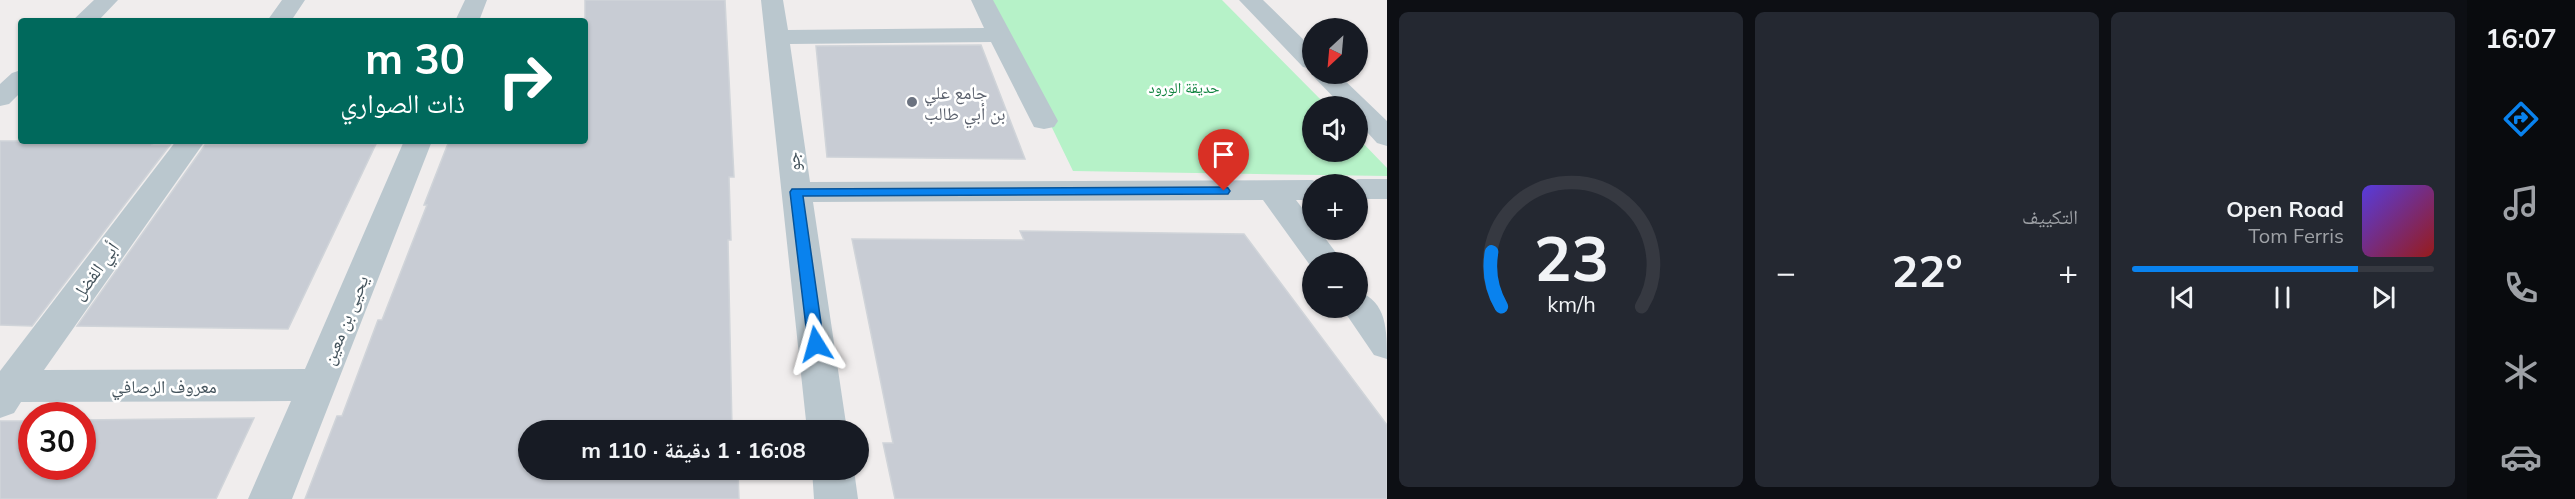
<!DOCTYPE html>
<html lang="ar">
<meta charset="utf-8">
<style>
body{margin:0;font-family:Mulish,"Noto Naskh Arabic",sans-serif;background:#242831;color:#f1f3f6;direction:rtl;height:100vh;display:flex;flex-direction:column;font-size:22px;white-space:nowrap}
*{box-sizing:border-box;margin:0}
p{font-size:20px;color:#9ea1a6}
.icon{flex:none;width:33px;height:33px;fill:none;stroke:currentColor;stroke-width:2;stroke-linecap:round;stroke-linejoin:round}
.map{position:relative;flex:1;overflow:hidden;direction:ltr}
.drawer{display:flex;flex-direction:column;gap:12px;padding:12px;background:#0d0f14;width:1080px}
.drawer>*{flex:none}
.guide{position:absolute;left:18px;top:18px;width:570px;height:126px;border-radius:6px;box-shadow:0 2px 4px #0004;direction:rtl;background:#00695c;color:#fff;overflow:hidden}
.needle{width:39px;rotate:206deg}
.fabs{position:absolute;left:1302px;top:18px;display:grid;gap:12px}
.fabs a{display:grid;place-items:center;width:66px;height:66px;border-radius:50%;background:#171b24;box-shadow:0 2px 4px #0004;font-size:30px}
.speed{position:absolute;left:18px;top:402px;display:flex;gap:12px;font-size:30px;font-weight:700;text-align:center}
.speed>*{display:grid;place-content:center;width:78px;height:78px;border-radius:50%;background:#171b24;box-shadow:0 2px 4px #0004;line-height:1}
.speed .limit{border:9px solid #d22;background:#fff;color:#111}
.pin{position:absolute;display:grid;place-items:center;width:51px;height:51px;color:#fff;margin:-62px -26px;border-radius:50% 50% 50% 0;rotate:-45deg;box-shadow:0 0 6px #0007}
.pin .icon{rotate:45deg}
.me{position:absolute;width:66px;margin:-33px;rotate:352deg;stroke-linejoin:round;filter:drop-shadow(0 0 4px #0008)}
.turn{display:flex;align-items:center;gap:21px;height:126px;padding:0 24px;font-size:27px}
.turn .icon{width:78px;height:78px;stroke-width:2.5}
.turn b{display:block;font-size:42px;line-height:51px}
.big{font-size:45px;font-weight:700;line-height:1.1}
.drawer .card{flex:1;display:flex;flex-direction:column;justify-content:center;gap:9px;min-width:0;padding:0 21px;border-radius:9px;background:#242831}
.drawer .dial{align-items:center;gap:0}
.dial svg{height:156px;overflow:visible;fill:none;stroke:#363941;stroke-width:7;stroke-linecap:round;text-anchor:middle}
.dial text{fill:#f1f3f6;stroke:none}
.song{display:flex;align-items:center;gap:18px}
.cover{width:72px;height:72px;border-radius:9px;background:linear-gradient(135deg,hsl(250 70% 55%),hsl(0 70% 35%))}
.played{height:6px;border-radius:3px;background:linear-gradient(90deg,#0982ee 75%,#363941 75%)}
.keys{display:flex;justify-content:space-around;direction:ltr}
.heat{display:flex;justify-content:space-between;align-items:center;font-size:33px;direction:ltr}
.drawer .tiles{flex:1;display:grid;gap:12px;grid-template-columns:repeat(3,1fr)}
.trip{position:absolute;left:518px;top:420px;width:351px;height:60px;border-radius:30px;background:#171b24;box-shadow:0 2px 4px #0004;font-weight:700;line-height:60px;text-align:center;direction:rtl}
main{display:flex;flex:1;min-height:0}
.tabs{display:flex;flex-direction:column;width:108px;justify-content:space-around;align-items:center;background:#090b0e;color:#9ea1a6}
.tabs .icon{width:42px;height:42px}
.tabs .current{color:#0982ee}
.tabs b{font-size:27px;color:#f1f3f6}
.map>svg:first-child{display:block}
.green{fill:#b6f2c8}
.building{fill:#c8ccd4;stroke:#d0d4d9;stroke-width:1.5}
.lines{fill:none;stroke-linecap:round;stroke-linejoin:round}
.minor{fill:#bac7ce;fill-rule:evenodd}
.route{fill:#0982ee;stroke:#06549b;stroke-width:1.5}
.worship-dot{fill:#6b7280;stroke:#fff;stroke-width:2}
.labels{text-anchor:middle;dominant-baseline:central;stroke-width:5;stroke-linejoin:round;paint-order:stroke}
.far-park-label{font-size:15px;fill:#0f833e;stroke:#fff}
.worship-label{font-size:18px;fill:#5b616d;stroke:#fff;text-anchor:start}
.street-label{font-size:18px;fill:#44535c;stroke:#fff}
</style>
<main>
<nav class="tabs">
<b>16:07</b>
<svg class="icon current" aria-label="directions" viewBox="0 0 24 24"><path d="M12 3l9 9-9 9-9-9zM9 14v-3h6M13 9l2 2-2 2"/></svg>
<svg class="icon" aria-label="music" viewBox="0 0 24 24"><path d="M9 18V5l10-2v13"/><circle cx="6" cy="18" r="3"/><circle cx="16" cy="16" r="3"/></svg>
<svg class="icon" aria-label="phone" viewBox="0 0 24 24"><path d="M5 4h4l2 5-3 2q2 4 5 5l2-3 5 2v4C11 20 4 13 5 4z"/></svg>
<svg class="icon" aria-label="climate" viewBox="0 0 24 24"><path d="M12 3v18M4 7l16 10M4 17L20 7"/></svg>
<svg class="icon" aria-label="car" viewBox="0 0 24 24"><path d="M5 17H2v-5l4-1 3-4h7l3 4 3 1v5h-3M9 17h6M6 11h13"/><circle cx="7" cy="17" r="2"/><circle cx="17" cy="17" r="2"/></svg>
</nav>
<section class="drawer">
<div class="tiles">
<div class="card">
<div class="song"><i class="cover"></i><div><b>Open Road</b><p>Tom Ferris</p></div></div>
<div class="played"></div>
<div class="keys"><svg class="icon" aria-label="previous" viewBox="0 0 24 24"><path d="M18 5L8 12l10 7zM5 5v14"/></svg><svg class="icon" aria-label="pause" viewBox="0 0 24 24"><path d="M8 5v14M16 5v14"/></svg><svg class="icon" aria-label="next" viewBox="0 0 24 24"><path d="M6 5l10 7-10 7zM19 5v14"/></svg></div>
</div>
<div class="card"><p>التكييف</p>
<div class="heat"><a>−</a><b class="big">22°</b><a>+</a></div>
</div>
<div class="card dial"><svg viewBox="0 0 100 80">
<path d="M14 69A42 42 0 1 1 86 69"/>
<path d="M14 69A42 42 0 0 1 9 41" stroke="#0982ee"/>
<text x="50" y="56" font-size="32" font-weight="700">23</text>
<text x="50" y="72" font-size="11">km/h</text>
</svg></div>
</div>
</section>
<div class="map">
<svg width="1387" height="499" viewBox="0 0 1387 499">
<rect width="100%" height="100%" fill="#f0eded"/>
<path class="green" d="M990 0H1222L1327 106H1312V152H1358V138L1387 168V176L1073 171Z"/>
<path class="building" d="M585 0H725L734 177H729L731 240H728L732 427H737V430H528V470H738L739 499H305L337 416H342L378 320H382L427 205H424L449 141H585Z
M981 45 1025 159 827 157 816 46Z
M0 141H154L152 145H170L32 326 0 325Z
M376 144 288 329 77 326 205 145Z
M1020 231 1244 234 1387 425V499H895L883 443H893L852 239 1024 240Z
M254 418 216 499H0V421H32V466H82V420Z"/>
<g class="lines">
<path class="minor" d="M94 0H118L98 21H72Z
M282 0H305L291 21H267Z
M465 0H487L479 21H455Z
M761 0H783L788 30 984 28 971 0H993L1058 121 1054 127 1044 129 1034 127 991 42 790 44 810 182 1312 180 1324 184H1312V200H1296L1312 221V230H1319L1343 262H1312V268L1263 200 813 202 847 430H807Z
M1239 0H1263L1312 48V69L1303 67Z
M21 70V92L9 104 0 106V84L12 73Z
M1312 72 1338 74 1387 121V146L1377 143 1358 122V106H1342L1311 74Z
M176 141H205L44 370 305 369 404 141H432L292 499H248L291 401 21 402 14 413 0 418V371Z
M1358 179H1387V199H1358V184H1346Z
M1358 291C1387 302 1387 330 1387 359L1374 355 1342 308H1358Z
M812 470H854L858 499H814Z"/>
</g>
<path class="route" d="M1224 187 1228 188 1230 191 1228 194 803 196 824 344 821 348H811L808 344 790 192 792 189Z"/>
<circle class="worship-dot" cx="912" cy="102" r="6"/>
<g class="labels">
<g class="far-park-label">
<text x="1184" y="87">حديقة الورود</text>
</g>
<g class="worship-label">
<text x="924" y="92">جامع علي<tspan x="924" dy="21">بن أبي طالب</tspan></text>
</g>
<g class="street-label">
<text transform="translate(793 162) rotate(-97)">جو</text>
<text transform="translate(95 271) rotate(-54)">أبي الفضل</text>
<text transform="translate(345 320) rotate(-68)">يحيى بن معين</text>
<text x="164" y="386">معروف الرصافي</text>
</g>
</g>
</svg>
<div class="fabs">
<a><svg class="needle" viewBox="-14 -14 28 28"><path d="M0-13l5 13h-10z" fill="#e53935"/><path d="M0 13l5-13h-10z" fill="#9ea1a6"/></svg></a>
<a><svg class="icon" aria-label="sound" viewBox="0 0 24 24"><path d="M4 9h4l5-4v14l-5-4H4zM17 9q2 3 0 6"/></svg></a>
<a>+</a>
<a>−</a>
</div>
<div class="speed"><div class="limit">30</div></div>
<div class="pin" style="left:1224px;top:191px;background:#d93025"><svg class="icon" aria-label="arrive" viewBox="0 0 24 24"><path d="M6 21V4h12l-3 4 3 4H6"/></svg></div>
<svg class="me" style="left:816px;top:344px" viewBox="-20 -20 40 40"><path d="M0-17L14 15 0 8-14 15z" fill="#0982ee" stroke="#fff" stroke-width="4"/></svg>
<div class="trip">16:08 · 1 دقيقة · 110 m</div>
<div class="guide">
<div class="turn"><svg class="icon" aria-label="right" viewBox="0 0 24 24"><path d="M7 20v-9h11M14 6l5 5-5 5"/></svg><div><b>30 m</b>ذات الصواري</div></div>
</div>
</div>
</main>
